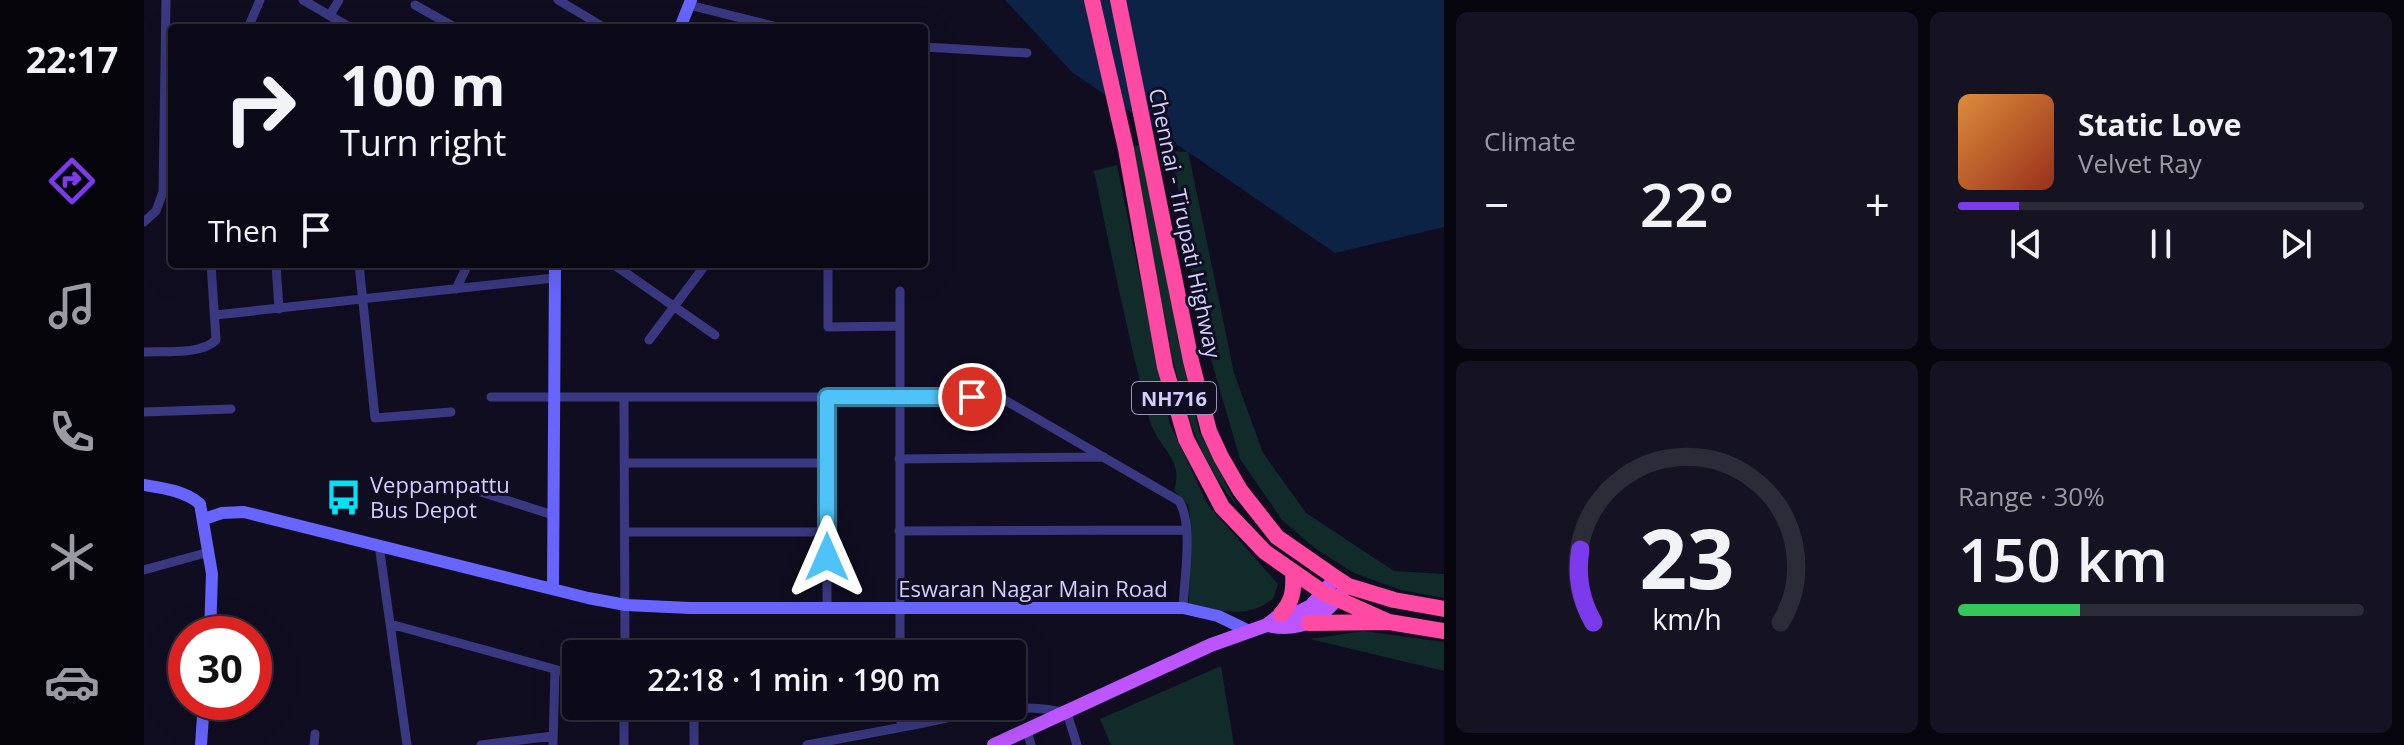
<!DOCTYPE html>
<meta charset="utf-8">
<style>
body{margin:0;font-family:"Open Sans",sans-serif;background:#151322;color:#f1f3f6;height:100vh;display:flex;flex-direction:column;font-size:30px;white-space:nowrap}
*{box-sizing:border-box;margin:0}
p{font-size:26px;color:#9a9aa2}
.icon{flex:none;width:44px;height:44px;fill:none;stroke:currentColor;stroke-width:2;stroke-linecap:round;stroke-linejoin:round}
.map{position:relative;flex:1;overflow:hidden}
.panel{display:flex;flex-direction:column;gap:12px;padding:12px;background:#07060e;width:960px}
.panel>*{flex:none}
.banner{position:absolute;left:24px;top:24px;width:760px;height:244px;border-radius:8px;box-shadow:0 8px 32px #0002,0 0 0 2px #2c2b38;background:#0c0a19;color:#f1f3f6;overflow:hidden}
.speed{position:absolute;left:24px;top:616px;display:flex;gap:16px;font-size:40px;font-weight:700;text-align:center}
.speed>*{display:grid;place-content:center;width:104px;height:104px;border-radius:50%;background:#0c0a19;box-shadow:0 8px 32px #0002,0 0 0 2px #2c2b38;line-height:1}
.speed .limit{border:12px solid #d22;background:#fff;color:#111}
.pin{position:absolute;display:grid;place-items:center;width:68px;height:68px;color:#fff;margin:-34px;border:4px solid #fff;border-radius:50%;box-shadow:0 2px 8px #0007}
.me{position:absolute;width:88px;margin:-44px;rotate:0deg;stroke-linejoin:round;filter:drop-shadow(0 0 6px #0008)}
.turn{display:flex;align-items:center;gap:28px;height:168px;padding:0 40px;font-size:36px}
.turn .icon{width:104px;height:104px;stroke-width:2.5}
.turn b{display:block;font-size:56px;line-height:68px}
.then{display:flex;align-items:center;height:76px;padding:0 40px;background:#0003;gap:16px;font-size:30px}
.big{font-size:60px;font-weight:600;line-height:1.1}
.panel .card{flex:1;display:flex;flex-direction:column;justify-content:center;gap:12px;min-width:0;padding:0 28px;border-radius:12px;background:#151322}
.panel .dial{align-items:center;gap:0}
.dial svg{height:208px;overflow:visible;fill:none;stroke:#2c2b38;stroke-width:7;stroke-linecap:round;text-anchor:middle}
.dial text{fill:#f1f3f6;stroke:none}
.song{display:flex;align-items:center;gap:24px}
.cover{width:96px;height:96px;border-radius:12px;background:linear-gradient(135deg,hsl(30 70% 55%),hsl(10 70% 35%))}
.played{height:8px;border-radius:4px;background:linear-gradient(90deg,#7c3aed 15%,#2c2b38 15%)}
.keys{display:flex;justify-content:space-around;direction:ltr}
.heat{display:flex;justify-content:space-between;align-items:center;font-size:44px;direction:ltr}
.charge{height:12px;border-radius:6px;background:linear-gradient(90deg,#34c759 30%,#2c2b38 0)}
.panel .tiles{flex:1;display:grid;gap:12px;grid-template-columns:repeat(2,1fr)}
.trip{position:absolute;left:418px;top:640px;width:464px;height:80px;border-radius:8px;background:#0c0a19;box-shadow:0 8px 32px #0002,0 0 0 2px #2c2b38;font-weight:600;line-height:80px;text-align:center}
main{display:flex;flex:1;min-height:0}
.menu{display:flex;flex-direction:column;width:144px;justify-content:space-around;align-items:center;background:#05040a;color:#9a9aa2}
.menu .icon{width:56px;height:56px}
.menu .on{color:#7c3aed}
.menu b{font-size:36px;color:#f1f3f6}
.map>svg:first-child{display:block}
.green{fill:#102b2a}
.water{fill:#0d2346}
.lines{fill:none;stroke-linecap:round;stroke-linejoin:round}
.street{stroke:#3a3880;stroke-width:9}
.secondary{stroke:#6765fe;stroke-width:12}
.primary{stroke:#bc55fe;stroke-width:14}
.highway{stroke:#fe4aa3;stroke-width:16}
.route-casing{stroke:#337fa1;stroke-width:20}
.route{stroke:#4fc3f7;stroke-width:14}
.labels{text-anchor:middle;dominant-baseline:central;stroke-width:6;stroke-linejoin:round;paint-order:stroke}
.shield{fill:#100d21;stroke:#9894bc;stroke-width:2}
.shield-label{font-size:20px;font-weight:bold;fill:#d2ceff}
.street-label{font-size:22px;fill:#d2ceff;stroke:#100d21}
.poi-label{font-size:22px;fill:#d2ceff;stroke:#100d21;text-anchor:start}
</style>
<main>
<nav class="menu">
<b>22:17</b>
<svg class="icon on" aria-label="directions" viewBox="0 0 24 24"><path d="M12 3l9 9-9 9-9-9zM9 14v-3h6M13 9l2 2-2 2"/></svg>
<svg class="icon" aria-label="music" viewBox="0 0 24 24"><path d="M9 18V5l10-2v13"/><circle cx="6" cy="18" r="3"/><circle cx="16" cy="16" r="3"/></svg>
<svg class="icon" aria-label="phone" viewBox="0 0 24 24"><path d="M5 4h4l2 5-3 2q2 4 5 5l2-3 5 2v4C11 20 4 13 5 4z"/></svg>
<svg class="icon" aria-label="climate" viewBox="0 0 24 24"><path d="M12 3v18M4 7l16 10M4 17L20 7"/></svg>
<svg class="icon" aria-label="car" viewBox="0 0 24 24"><path d="M5 17H2v-5l4-1 3-4h7l3 4 3 1v5h-3M9 17h6M6 11h13"/><circle cx="7" cy="17" r="2"/><circle cx="17" cy="17" r="2"/></svg>
</nav>
<div class="map">
<svg width="1300" height="745" viewBox="0 0 1300 745">
<rect width="100%" height="100%" fill="#100d21"/>
<path class="green" d="M1037 117 1090 373 1119 453 1162 513 1250 571 1300 574V598L1257 590 1210 573 1172 549 1138 520 1096 459 1055 318 1028 151 1043 152Z
M996 145 1038 358 1055 431 1093 506C1041 445 1029 361 1014 284 1006 238 997 192 989 146Z
M973 165 1026 424 1064 505 1134 584 1129 599C1100 620 1077 610 1045 604L1046 514 1044 505 1030 490C1041 458 1012 447 1005 418 984 336 967 254 950 171Z
M1220 631 1300 642V671L1166 639Z
M1077 666 1090 745H967L956 719Z"/>
<path class="water" d="M861 0H1300V227L1191 253 928 72Z"/>
<g class="lines">
<path class="street" d="M159 0 207 28
M414 0 461 28
M271 5 312 28
M545 5 637 28
M186 15 195 0
M104 28 116 0
M780 47 883 53
M0 222 12 211 19 192 22 0
M132 264 135 309
M215 264 231 418 307 412
M469 264 571 335
M684 267V327L755 326
M312 289 324 264
M756 291V654
M72 315 410 278
M505 340 562 264
M0 352C21 351 57 355 72 340L67 264
M347 397H852L859 399 1035 501C1050 525 1040 579 1039 608
M480 397 481 654
M0 412 87 409
M755 459 960 457
M481 463H683
M315 485 409 515
M755 531 1042 530
M481 532H683
M235 545 263 745
M0 570 65 552
M683 609V397
M246 624 432 675
M550 706V745
M757 706V727
M883 730 887 745
M170 745 171 734
M337 745 409 736
M409 745 411 670
M480 745V706
M663 745C702 738 741 730 780 723 828 713 875 701 923 713L933 745"/>
<path class="secondary" d="M536 28 547 0
M0 485C19 488 41 491 56 504L68 574 66 634
M60 519 78 513 100 512 444 598 482 605 546 608H1039L1074 616 1103 630
M409 589 411 264
M57 745 60 702"/>
<path class="primary" d="M1123 625C1158 632 1176 620 1198 593
M850 745 1067 645 1123 625 1137 614 1155 612 1167 606 1192 578"/>
<path class="highway" d="M948 0 982 149 1021 367 1042 439 1078 507 1121 552 1180 593 1245 622
M974 0 1047 361 1065 431 1077 457 1096 490 1133 537 1192 578 1204 586 1250 600 1300 609
M1137 614C1149 601 1150 590 1149 572
M1165 623 1245 622 1300 631"/>
</g>
<g class="lines">
<defs>
<path id="route" d="M683 557V397H828"/>
</defs>
<use href="#route" class="route-casing"/>
<use href="#route" class="route"/>
</g>
<defs>
<symbol id="bus-bare" viewBox="-9 -9 18 18"><path d="M-5-6H5V4H4V6H2V4H-2V6H-4V4H-5ZM-3.5-4V0h7V-4ZM-3.5 1.2v1.5H-2V1.2ZM2 1.2v1.5H3.5V1.2Z" fill="#02e2f7" stroke="#100d21" stroke-width="2.5" paint-order="stroke"/></symbol>
</defs>
<g fill-rule="evenodd">
<use href="#bus-bare" x="174" y="472" width="51" height="51"/>
</g>
<g class="labels">
<rect class="shield" x="988" y="382" width="84" height="32" rx="6"/>
<g class="shield-label">
<text x="1030" y="398">NH716</text>
</g>
<g class="street-label">
<text transform="translate(1042 223) rotate(78)">Chennai - Tirupati Highway</text>
<text x="889" y="588">Eswaran Nagar Main Road</text>
</g>
<g class="poi-label">
<text x="226" y="484">Veppampattu<tspan x="226" dy="25">Bus Depot</tspan></text>
</g>
</g>
</svg>
<div class="speed"><div class="limit">30</div></div>
<div class="pin" style="left:828px;top:397px;background:#d93025"><svg class="icon" aria-label="arrive" viewBox="0 0 24 24"><path d="M6 21V4h12l-3 4 3 4H6"/></svg></div>
<svg class="me" style="left:683px;top:557px" viewBox="-20 -20 40 40"><path d="M0-17L14 15 0 8-14 15z" fill="#4fc3f7" stroke="#fff" stroke-width="4"/></svg>
<div class="trip">22:18 · 1 min · 190 m</div>
<div class="banner">
<div class="turn"><svg class="icon" aria-label="right" viewBox="0 0 24 24"><path d="M7 20v-9h11M14 6l5 5-5 5"/></svg><div><b>100 m</b>Turn right</div></div>
<div class="then">Then<svg class="icon" aria-label="arrive" viewBox="0 0 24 24"><path d="M6 21V4h12l-3 4 3 4H6"/></svg></div>
</div>
</div>
<section class="panel">
<div class="tiles">
<div class="card"><p>Climate</p>
<div class="heat"><a>−</a><b class="big">22°</b><a>+</a></div>
</div>
<div class="card">
<div class="song"><i class="cover"></i><div><b>Static Love</b><p>Velvet Ray</p></div></div>
<div class="played"></div>
<div class="keys"><svg class="icon" aria-label="previous" viewBox="0 0 24 24"><path d="M18 5L8 12l10 7zM5 5v14"/></svg><svg class="icon" aria-label="pause" viewBox="0 0 24 24"><path d="M8 5v14M16 5v14"/></svg><svg class="icon" aria-label="next" viewBox="0 0 24 24"><path d="M6 5l10 7-10 7zM19 5v14"/></svg></div>
</div>
<div class="card dial"><svg viewBox="0 0 100 80">
<path d="M14 69A42 42 0 1 1 86 69"/>
<path d="M14 69A42 42 0 0 1 9 41" stroke="#7c3aed"/>
<text x="50" y="56" font-size="32" font-weight="700">23</text>
<text x="50" y="72" font-size="11">km/h</text>
</svg></div>
<div class="card"><p>Range · 30%</p><b class="big">150 km</b><div class="charge"></div></div>
</div>
</section>
</main>
